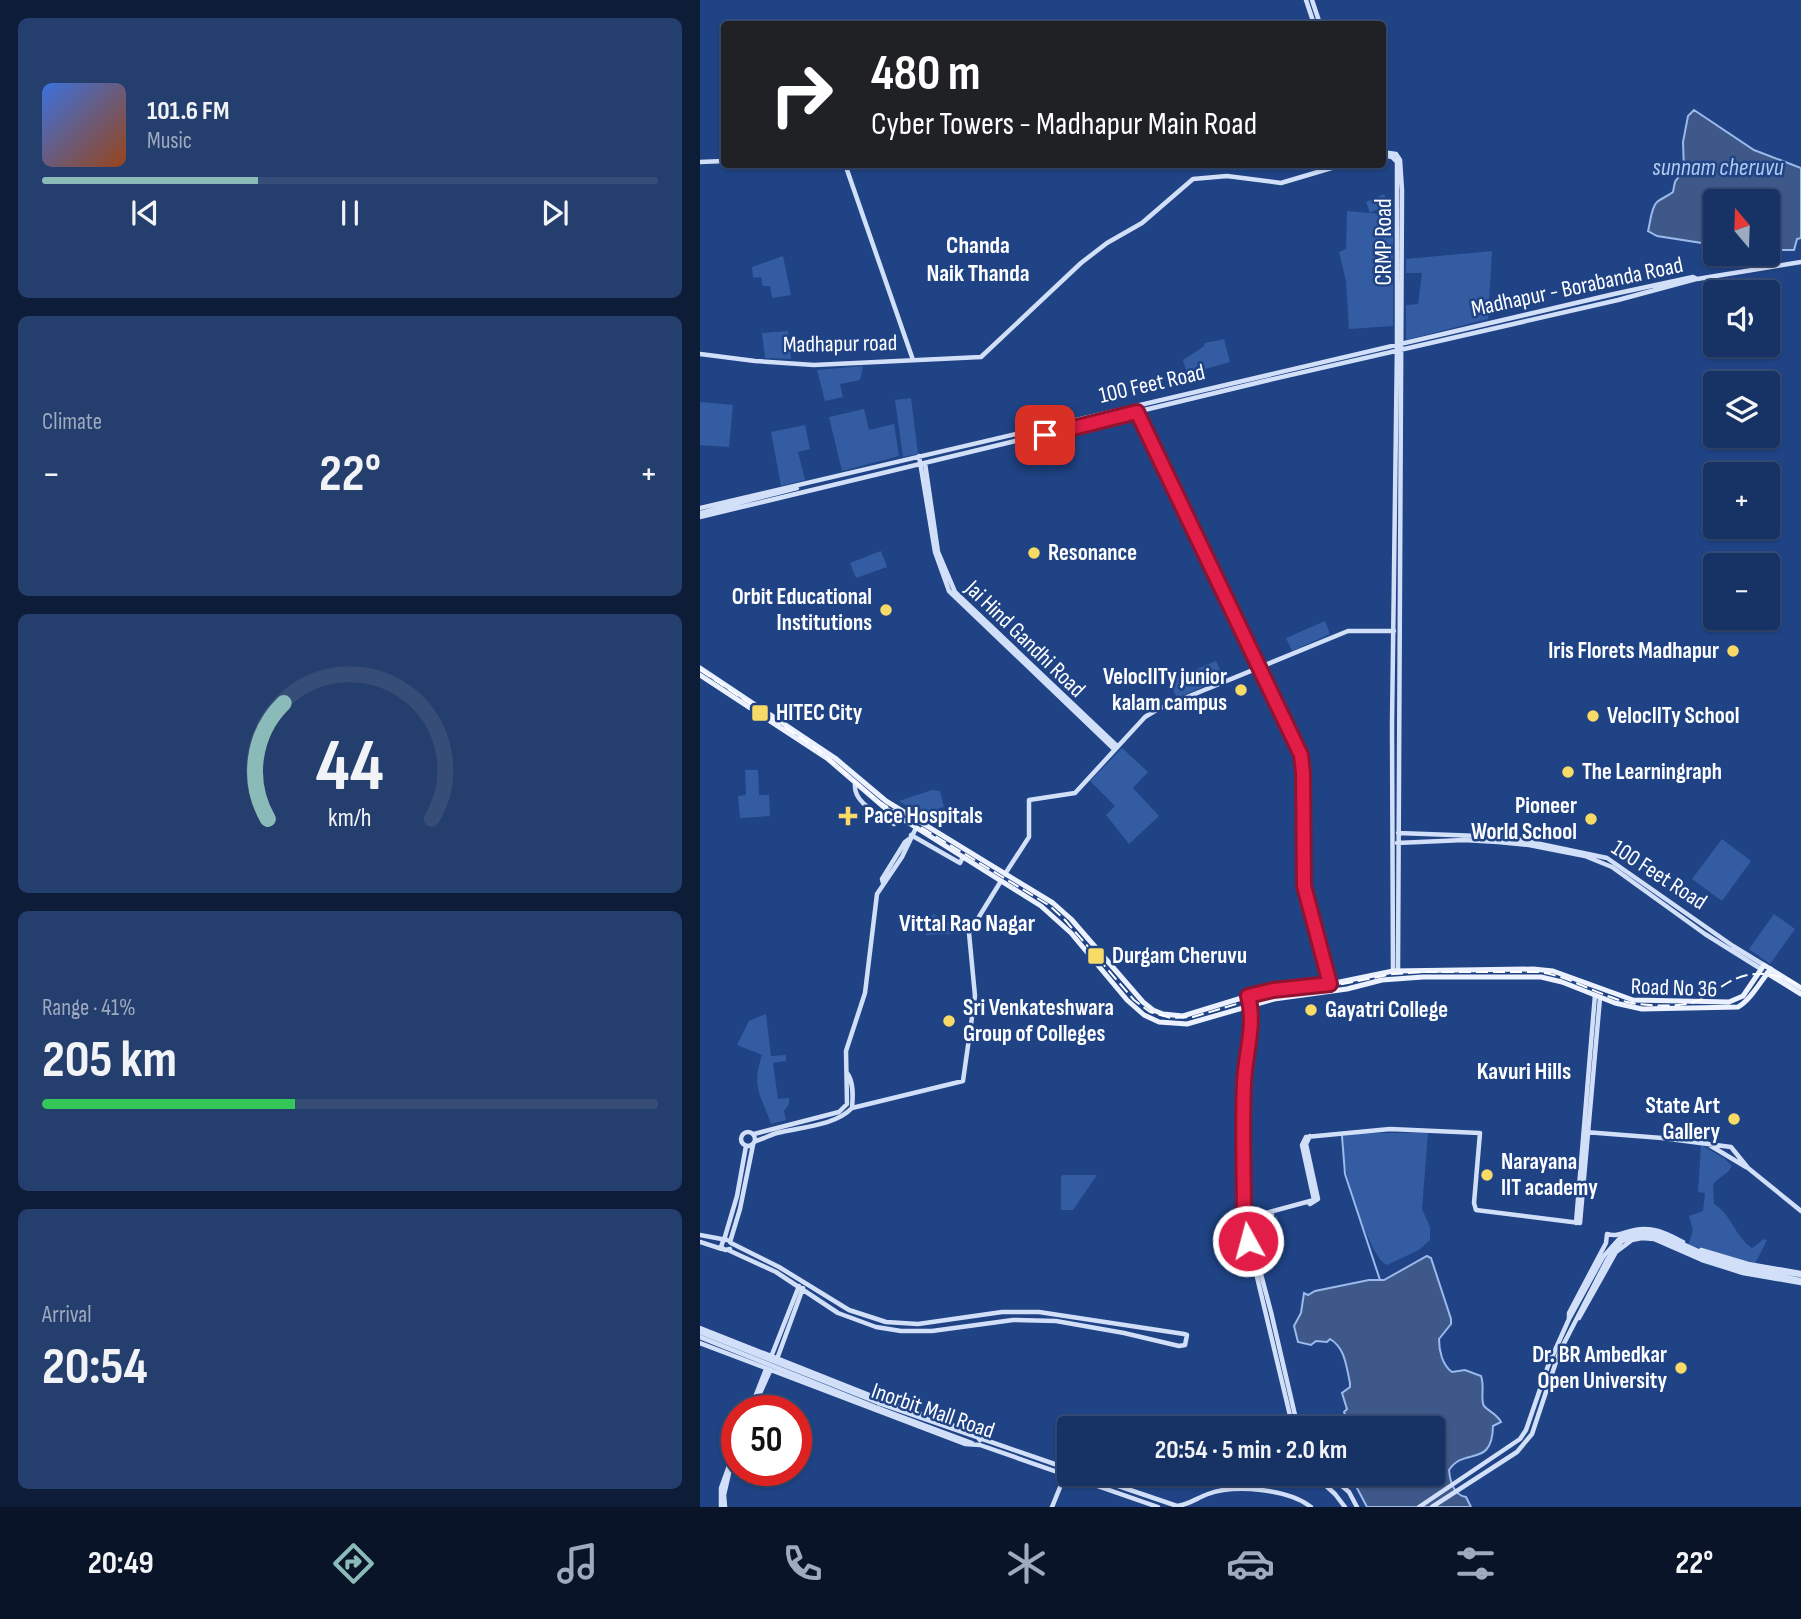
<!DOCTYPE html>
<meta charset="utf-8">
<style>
body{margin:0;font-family:"Sofia Sans Condensed",sans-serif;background:#243e6d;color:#f1f3f6;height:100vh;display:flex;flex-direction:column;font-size:26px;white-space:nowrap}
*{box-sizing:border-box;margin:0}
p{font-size:23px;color:#9eaabf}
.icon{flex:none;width:38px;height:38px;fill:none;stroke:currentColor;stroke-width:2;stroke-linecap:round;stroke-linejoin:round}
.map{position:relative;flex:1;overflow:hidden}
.drawer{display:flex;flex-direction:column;gap:18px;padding:18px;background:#0d1c37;width:700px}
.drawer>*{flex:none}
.guide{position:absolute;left:21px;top:21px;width:665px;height:147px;border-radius:7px;box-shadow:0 2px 5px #0004,0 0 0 2px #364d78;background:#202124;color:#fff;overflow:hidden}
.needle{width:46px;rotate:341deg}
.controls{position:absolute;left:1003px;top:189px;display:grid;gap:14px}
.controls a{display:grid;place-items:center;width:77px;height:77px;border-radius:7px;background:#173264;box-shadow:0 2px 5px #0004,0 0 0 2px #364d78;font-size:35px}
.speed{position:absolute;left:21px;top:1395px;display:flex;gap:14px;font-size:35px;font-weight:700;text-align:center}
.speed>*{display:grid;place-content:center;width:91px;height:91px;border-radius:50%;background:#173264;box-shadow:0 2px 5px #0004,0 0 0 2px #364d78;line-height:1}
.speed .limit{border:10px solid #d22;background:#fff;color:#111}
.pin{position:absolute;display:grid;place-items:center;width:60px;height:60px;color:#fff;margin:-30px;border-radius:14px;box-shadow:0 4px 10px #0006}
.me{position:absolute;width:77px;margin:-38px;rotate:353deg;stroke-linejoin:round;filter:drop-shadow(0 0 5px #0008)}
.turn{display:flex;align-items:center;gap:24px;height:147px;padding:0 35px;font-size:32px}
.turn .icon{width:91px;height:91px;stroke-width:2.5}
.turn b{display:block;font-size:49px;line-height:60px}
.big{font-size:52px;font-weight:700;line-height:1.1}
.drawer .widget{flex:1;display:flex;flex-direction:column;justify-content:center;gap:10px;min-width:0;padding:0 24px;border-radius:10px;background:#243e6d}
.drawer .dial{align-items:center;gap:0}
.dial svg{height:182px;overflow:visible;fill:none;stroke:#364d78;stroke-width:7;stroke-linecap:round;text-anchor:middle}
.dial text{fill:#f1f3f6;stroke:none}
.song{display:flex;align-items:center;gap:21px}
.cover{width:84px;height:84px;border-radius:10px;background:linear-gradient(135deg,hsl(220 70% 55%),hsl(20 70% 35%))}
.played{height:7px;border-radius:4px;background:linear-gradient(90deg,#8bbbb9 35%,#364d78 35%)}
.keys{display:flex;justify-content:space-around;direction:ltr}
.heat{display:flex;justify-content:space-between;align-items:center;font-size:38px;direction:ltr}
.charge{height:10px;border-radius:5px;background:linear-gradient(90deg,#34c759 41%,#364d78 0)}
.trip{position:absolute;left:357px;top:1416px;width:388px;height:70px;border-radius:7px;background:#173264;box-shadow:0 2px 5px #0004,0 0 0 2px #364d78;font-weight:700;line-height:70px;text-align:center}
.tab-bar{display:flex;height:112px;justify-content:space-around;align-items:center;background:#091428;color:#9eaabf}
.tab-bar .icon{width:49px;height:49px}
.tab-bar .selected{color:#8bbbb9}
.tab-bar b{font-size:32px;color:#f1f3f6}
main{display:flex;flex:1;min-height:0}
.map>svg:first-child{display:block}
.green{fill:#335ca2}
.water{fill:#3e5889;stroke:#9bb9eb;stroke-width:2}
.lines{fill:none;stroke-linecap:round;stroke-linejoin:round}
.stream{stroke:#9bb9eb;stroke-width:2}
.secondary{stroke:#d2dff8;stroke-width:4.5}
.primary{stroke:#ebf1fe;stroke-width:5}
.rail{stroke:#fff;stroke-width:2;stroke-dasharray:12 5;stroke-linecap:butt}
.secondary-bridge{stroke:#d2dff8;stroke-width:4.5}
.route-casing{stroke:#92132f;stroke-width:18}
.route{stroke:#e11d48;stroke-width:12}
.poi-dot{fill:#f8da67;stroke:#1f4385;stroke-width:2.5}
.labels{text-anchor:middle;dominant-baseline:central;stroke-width:5;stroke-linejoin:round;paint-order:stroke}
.street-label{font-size:23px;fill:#fff;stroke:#1f4385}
.poi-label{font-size:23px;font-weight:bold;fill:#fff;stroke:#1f4385;text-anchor:start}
.water-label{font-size:24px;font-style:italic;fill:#b3caf1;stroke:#1f4385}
.neighbourhood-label{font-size:24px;font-weight:bold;fill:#fff;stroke:#1f4385}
</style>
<main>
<section class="drawer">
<div class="widget">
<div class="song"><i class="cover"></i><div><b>101.6 FM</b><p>Music</p></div></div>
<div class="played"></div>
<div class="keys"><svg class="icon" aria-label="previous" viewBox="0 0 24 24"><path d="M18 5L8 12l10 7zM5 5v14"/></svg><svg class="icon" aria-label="pause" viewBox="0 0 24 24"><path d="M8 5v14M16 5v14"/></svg><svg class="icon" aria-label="next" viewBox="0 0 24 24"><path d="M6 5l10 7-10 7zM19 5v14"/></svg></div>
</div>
<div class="widget"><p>Climate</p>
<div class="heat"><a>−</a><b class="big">22°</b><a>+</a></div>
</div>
<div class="widget dial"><svg viewBox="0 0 100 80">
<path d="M14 69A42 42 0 1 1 86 69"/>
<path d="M14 69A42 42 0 0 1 21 18" stroke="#8bbbb9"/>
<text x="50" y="56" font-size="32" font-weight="700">44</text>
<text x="50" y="72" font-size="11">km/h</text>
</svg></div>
<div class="widget"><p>Range · 41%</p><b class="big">205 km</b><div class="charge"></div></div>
<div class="widget"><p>Arrival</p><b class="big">20:54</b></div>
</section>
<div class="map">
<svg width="1101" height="1507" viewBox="0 0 1101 1507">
<rect width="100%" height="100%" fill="#1f4385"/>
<path class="green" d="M684 194 688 204 670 213 693 215V326L649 329 646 281 639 252 646 249 647 211 670 213 666 202Z
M792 251 788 319 706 340V305L718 304 722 273H706V259Z
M83 256 91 295 72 298 70 286H63L61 277 53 278 52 267Z
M88 331 91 359 65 358 62 333Z
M524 339 530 362 487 374 483 360 503 347 505 343Z
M163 366 160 380 140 384 143 397 125 401 117 370Z
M211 398 218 454 203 457 195 400Z
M0 402 33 405 29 447 0 445Z
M164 409 169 430 194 424 199 456 142 471 129 417Z
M105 425 110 449 98 452 105 480 81 486 71 432Z
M181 551 187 567 156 578 150 563Z
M625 621 630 634 592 651 586 638Z
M516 661 524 678 477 698 468 681Z
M422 748 448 772 433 788 459 816 429 844 406 815 415 806 390 781Z
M45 770H58L59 795H69L70 816 40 818 38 796 46 795Z
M232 790 240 791 244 807 231 811 234 817 230 821 199 801Z
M1022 839 1051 861 1022 901 992 879Z
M233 914 264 930 263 933 226 935 228 924Z
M1074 914 1095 929 1070 964 1049 949Z
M66 1014 71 1056 86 1055V1061L73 1063 78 1099 89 1098V1104L84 1111 86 1120 71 1124C61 1094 51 1088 62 1055L37 1045 49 1021Z
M663 1133H728L722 1209 730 1227V1240L719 1250 687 1265C672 1260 649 1187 646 1170 644 1159 643 1147 643 1136Z
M1001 1145 1024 1158 1032 1166C1029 1173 1018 1178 1013 1184L1014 1204C1032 1215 1035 1237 1052 1248L1064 1239 1067 1240 1055 1264 988 1245 993 1230 989 1216 1003 1211 1005 1193 998 1192Z
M363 1175H397L373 1210H361V1177Z
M577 1216 582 1235 574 1238 577 1253 564 1256 556 1221Z"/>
<path class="water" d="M994 110 1054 150 1101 168V238L1097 239 1094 250H1068V201H1015V245L957 236 948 231C950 225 951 207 957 202 962 198 968 196 973 192L975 182 984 169 983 142 988 116Z
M727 1256 731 1258 751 1319V1324L739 1339C739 1350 742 1365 752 1372L765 1370 781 1376C785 1386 780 1400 784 1406 789 1412 796 1413 801 1422L793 1426C792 1469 765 1446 749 1470 750 1481 754 1495 766 1497L771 1507H667L657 1488 641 1474H733V1428L644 1427 643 1422 647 1420 644 1412 647 1409 642 1393 650 1387V1383C646 1365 645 1348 630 1339L627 1342 616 1341 611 1345 598 1342 594 1326 601 1313 604 1293 608 1295 615 1291 669 1280H684Z"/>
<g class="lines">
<path class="stream" d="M642 1136 645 1174 680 1280"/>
<path class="secondary" d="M606 0 614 24
M612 0 620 24
M682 152 696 154 700 160 702 190 698 971
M682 155 692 157 697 162V345L692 725 693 971
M0 162 24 161
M145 164 213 360
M0 354 55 361 114 365 281 357 381 263 407 243 442 223 493 179 527 176 581 183 645 164
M437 412 601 755 603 768 604 886 630 984
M219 456 235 552 249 591 414 749
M225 463 238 552 255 592 417 746
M0 508 914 294 993 277 997 279 1101 262
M0 513 97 488
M0 517 569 380 918 300 996 279
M155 784C153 804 180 814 194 824
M698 833 807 837 907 858 1033 946 1064 965
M211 835 260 863 263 857
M697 843 764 840 798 842 829 845 885 856 912 867 1005 934 1061 969
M305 874 329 837V800L375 793 445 717 458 709 648 631H694
M183 883 182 879 205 842 209 839
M552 995 554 1004 553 1048 547 1082 548 1225 571 1312 598 1428
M152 1108 263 1081 275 996 269 933 301 881
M41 1139a7 7 0 1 1 14 0a7 7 0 1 1-14 0Z
M885 1132 962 1138 1031 1147 1048 1168 1101 1211
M54 1134 139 1112 147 1104 146 1051 165 993 177 894 202 857 216 828
M610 1136 606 1144 618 1199 610 1204
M56 1141C63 1139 70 1135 77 1133 100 1127 135 1126 152 1108 153 1097 154 1082 147 1073
M1006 1143 1046 1167
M547 1218 614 1200 602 1145 606 1137 690 1129 780 1133 774 1203 776 1210 880 1223 900 998
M876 1223 895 995
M546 1226 544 1082 550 1032V1005L548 996
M0 1235 27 1240
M547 1235 593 1428
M550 1236 554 1231V1220L572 1215
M24 1240 37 1196 46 1146
M23 1241 21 1247 25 1250 30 1249
M0 1242 22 1249
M30 1242 40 1209 53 1145
M28 1250 76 1272 138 1313 176 1327 201 1331H232L313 1320 356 1321 424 1333 479 1346 485 1345 487 1335 484 1334 339 1312H302L218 1324 186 1322 149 1310 79 1267 31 1243
M1001 1250 1048 1264 1101 1273
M869 1318V1313L906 1243 907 1234C918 1237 924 1232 935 1230 953 1226 967 1234 983 1242
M879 1318 916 1252 932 1240 942 1238 954 1239 1002 1260 1043 1273 1101 1283
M0 1328 177 1398 274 1433 280 1440
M0 1343 265 1444 280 1445 458 1507
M71 1357 99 1286
M77 1359 103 1288
M56 1402 70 1371
M179 1403 369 1469
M178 1408 272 1443
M50 1410 66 1369
M383 1474 477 1506C488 1505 497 1498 508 1494 535 1484 588 1489 611 1507
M613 1474 635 1494 645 1507
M628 1474 649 1492 657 1507
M21 1507V1488L37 1444
M25 1507 24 1495 29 1473
M352 1507 365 1475"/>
<path class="primary" d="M0 668 135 758 186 801 353 903 371 919 443 1002 453 1010 463 1014 483 1016 558 993 630 984 693 971 833 969 853 971 933 1000 1029 1002 1043 996 1064 965 1101 988
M0 675 128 759 185 808 341 906 371 933 427 1000 444 1015 459 1022 487 1024 574 999 647 989 682 980 723 977H841L862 982 915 1003 942 1009 1038 1007C1051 1000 1061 980 1071 969
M1067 973 1101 994"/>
<path class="rail" d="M0 670 116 748 178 801 350 906 365 920 434 1000 450 1012 471 1018 493 1017 570 994 638 985 693 974 726 972H839C867 976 889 990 916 999 937 1006 964 1007 986 1004 1003 1002 1015 990 1029 982 1052 969 1080 972 1101 987"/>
<path class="secondary-bridge" d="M0 1332 179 1403
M0 1337 178 1408
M719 1507 820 1439 826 1430 848 1366 869 1319 903 1257 920 1238 939 1231H948L965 1236 1007 1255 1047 1267 1101 1275
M732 1507 817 1452 832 1434 859 1353 907 1260 922 1241 940 1235 957 1236 1009 1259 1047 1270 1101 1280"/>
</g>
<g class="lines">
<defs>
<path id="route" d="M345 435 437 412 601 755 603 773 604 886 630 984 573 990 548 996C556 1024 545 1055 544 1083 542 1128 544 1173 544 1218L548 1241"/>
</defs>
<use href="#route" class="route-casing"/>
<use href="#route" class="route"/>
</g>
<g class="poi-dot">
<circle cx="334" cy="553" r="7"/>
<circle cx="186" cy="610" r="7"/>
<circle cx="1033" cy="651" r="7"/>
<circle cx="541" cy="690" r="7"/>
<rect x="51" y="704" width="18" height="18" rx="3.5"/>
<circle cx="893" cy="716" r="7"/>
<circle cx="868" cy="772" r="7"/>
<path d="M144.5 805.5h7v7h7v7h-7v7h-7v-7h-7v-7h7z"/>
<circle cx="891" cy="819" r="7"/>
<rect x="387" y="947" width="18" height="18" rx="3.5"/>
<circle cx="611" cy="1010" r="7"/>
<circle cx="249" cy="1021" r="7"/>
<circle cx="1034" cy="1119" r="7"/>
<circle cx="787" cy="1175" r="7"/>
<circle cx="981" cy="1368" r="7"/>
</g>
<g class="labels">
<g class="street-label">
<text transform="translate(684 242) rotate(-90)">CRMP Road</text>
<text transform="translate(877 287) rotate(-12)">Madhapur - Borabanda Road</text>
<text transform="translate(140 344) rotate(-1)">Madhapur road</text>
<text transform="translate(452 384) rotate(-13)">100 Feet Road</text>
<text transform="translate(325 639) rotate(44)">Jai Hind Gandhi Road</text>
<text transform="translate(959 875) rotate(33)">100 Feet Road</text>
<text transform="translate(974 988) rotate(2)">Road No 36</text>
<text transform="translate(233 1411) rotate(19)">Inorbit Mall Road</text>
</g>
<g class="poi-label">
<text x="348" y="553">Resonance</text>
<text x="172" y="597" text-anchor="end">Orbit Educational<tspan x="172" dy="26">Institutions</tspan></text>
<text x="1019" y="651" text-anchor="end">Iris Florets Madhapur</text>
<text x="527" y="677" text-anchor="end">VelocIITy junior<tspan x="527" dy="26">kalam campus</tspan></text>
<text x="76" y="713">HITEC City</text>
<text x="907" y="716">VelocIITy School</text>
<text x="882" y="772">The Learningraph</text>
<text x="877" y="806" text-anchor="end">Pioneer<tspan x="877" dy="26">World School</tspan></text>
<text x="164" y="816">Pace Hospitals</text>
<text x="412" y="956">Durgam Cheruvu</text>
<text x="263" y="1008">Sri Venkateshwara<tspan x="263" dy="26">Group of Colleges</tspan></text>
<text x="625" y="1010">Gayatri College</text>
<text x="1020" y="1106" text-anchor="end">State Art<tspan x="1020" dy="26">Gallery</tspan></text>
<text x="801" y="1162">Narayana<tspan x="801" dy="26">IIT academy</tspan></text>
<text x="967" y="1355" text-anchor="end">Dr. BR Ambedkar<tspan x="967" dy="26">Open University</tspan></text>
</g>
<g class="water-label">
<text x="1018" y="167">sunnam cheruvu</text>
</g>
<g class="neighbourhood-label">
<text x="278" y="245">Chanda<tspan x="278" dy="28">Naik Thanda</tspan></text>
<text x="267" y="923">Vittal Rao Nagar</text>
<text x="824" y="1071">Kavuri Hills</text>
</g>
</g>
</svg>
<div class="controls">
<a><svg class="needle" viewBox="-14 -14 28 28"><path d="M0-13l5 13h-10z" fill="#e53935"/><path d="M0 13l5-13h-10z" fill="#9eaabf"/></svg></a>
<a><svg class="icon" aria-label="sound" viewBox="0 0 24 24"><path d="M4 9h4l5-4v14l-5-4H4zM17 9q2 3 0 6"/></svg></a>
<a><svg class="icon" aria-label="layers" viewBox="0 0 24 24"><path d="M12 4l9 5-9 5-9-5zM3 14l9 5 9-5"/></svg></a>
<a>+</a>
<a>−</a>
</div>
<div class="speed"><div class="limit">50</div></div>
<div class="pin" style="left:345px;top:435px;background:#d93025"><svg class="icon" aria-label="arrive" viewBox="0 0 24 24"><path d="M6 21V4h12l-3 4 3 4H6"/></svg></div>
<svg class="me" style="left:548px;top:1241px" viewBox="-20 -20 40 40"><circle r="17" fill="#e11d48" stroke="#fff" stroke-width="3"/><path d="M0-11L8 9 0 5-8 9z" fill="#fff"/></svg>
<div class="trip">20:54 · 5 min · 2.0 km</div>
<div class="guide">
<div class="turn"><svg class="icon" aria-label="right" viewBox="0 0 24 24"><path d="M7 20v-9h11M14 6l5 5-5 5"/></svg><div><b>480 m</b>Cyber Towers - Madhapur Main Road</div></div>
</div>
</div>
</main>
<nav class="tab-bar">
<b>20:49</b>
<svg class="icon selected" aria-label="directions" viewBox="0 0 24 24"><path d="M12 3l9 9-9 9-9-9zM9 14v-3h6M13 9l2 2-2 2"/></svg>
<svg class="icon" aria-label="music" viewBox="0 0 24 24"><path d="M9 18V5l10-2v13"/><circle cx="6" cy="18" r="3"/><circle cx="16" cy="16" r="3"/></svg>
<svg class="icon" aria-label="phone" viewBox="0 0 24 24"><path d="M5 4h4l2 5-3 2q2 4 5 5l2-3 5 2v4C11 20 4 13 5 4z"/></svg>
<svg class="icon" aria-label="climate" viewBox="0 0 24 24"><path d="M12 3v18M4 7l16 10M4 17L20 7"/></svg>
<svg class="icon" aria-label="car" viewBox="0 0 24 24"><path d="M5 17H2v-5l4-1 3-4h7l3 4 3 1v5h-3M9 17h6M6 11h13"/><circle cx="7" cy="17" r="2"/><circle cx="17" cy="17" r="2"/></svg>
<svg class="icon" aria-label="filters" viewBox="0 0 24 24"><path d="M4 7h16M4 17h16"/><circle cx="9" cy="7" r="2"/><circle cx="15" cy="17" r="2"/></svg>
<b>22°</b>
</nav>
